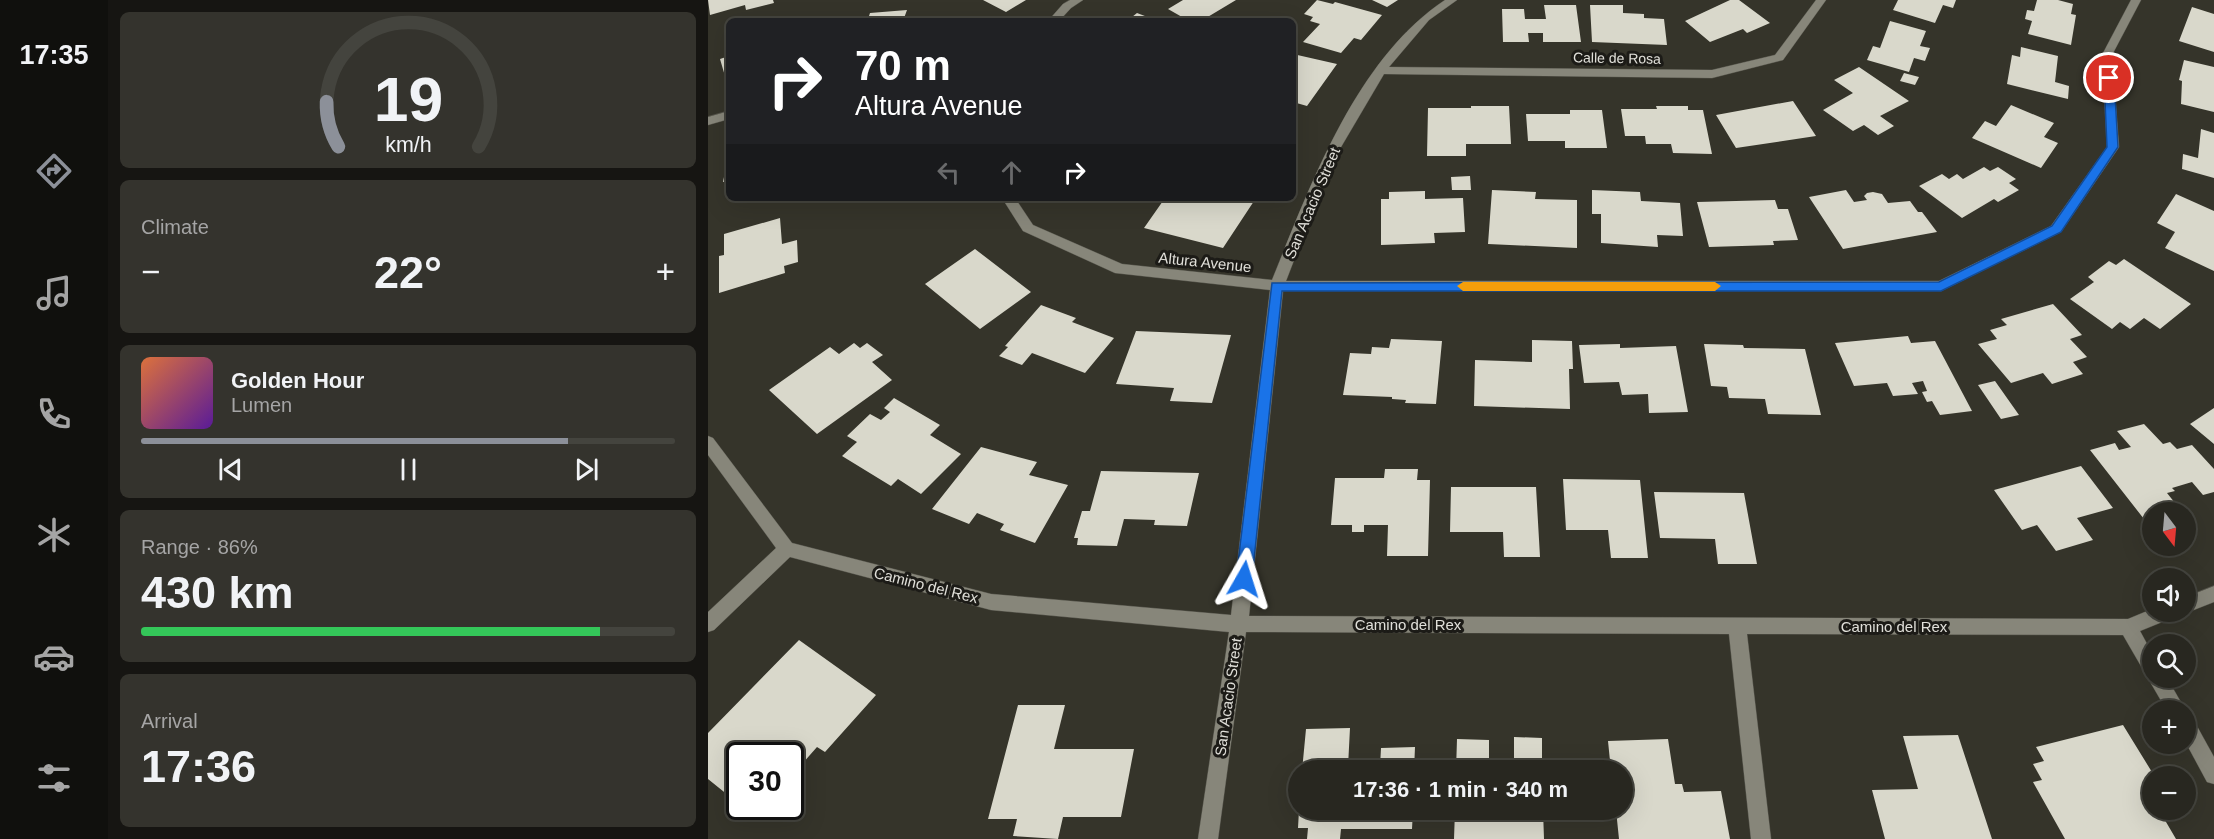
<!DOCTYPE html>
<meta charset="utf-8">
<style>
body{margin:0;font-family:Helvetica,sans-serif;background:#34332d;color:#f1f3f6;height:100vh;display:flex;flex-direction:column;font-size:22px;white-space:nowrap}
*{box-sizing:border-box;margin:0}
p{font-size:20px;color:#a5a5a5}
.icon{flex:none;width:33px;height:33px;fill:none;stroke:currentColor;stroke-width:2;stroke-linecap:round;stroke-linejoin:round}
.map{position:relative;flex:1;overflow:hidden}
.side{display:flex;flex-direction:column;gap:12px;padding:12px;background:#161512;width:600px}
.side>*{flex:none}
.top-card{position:absolute;left:18px;top:18px;width:570px;height:183px;border-radius:9px;box-shadow:0 6px 24px #0002,0 0 0 2px #44443e;background:#202124;color:#fff;overflow:hidden}
.needle{width:39px;rotate:164deg}
.buttons{position:absolute;left:1434px;top:502px;display:grid;gap:12px}
.buttons a{display:grid;place-items:center;width:54px;height:54px;border-radius:50%;background:#282720;box-shadow:0 6px 24px #0002,0 0 0 2px #44443e;font-size:30px}
.speed{position:absolute;left:18px;top:742px;display:flex;gap:12px;font-size:30px;font-weight:700;text-align:center}
.speed>*{display:grid;place-content:center;width:78px;height:78px;border-radius:50%;background:#282720;box-shadow:0 6px 24px #0002,0 0 0 2px #44443e;line-height:1}
.speed .limit{border:3px solid #111;border-radius:9px;background:#fff;color:#111}
.pin{position:absolute;display:grid;place-items:center;width:51px;height:51px;color:#fff;margin:-26px;border:3px solid #fff;border-radius:50%;box-shadow:0 2px 6px #0007}
.me{position:absolute;width:66px;margin:-33px;rotate:6deg;stroke-linejoin:round;filter:drop-shadow(0 0 4px #0008)}
.turn{display:flex;align-items:center;gap:21px;height:126px;padding:0 30px;font-size:27px}
.turn .icon{width:78px;height:78px;stroke-width:2.5}
.turn b{display:block;font-size:42px;line-height:51px}
.lanes{display:flex;align-items:center;height:57px;padding:0 30px;background:#0003;justify-content:center;gap:30px;direction:ltr}
.lanes .off{opacity:.35}
.big{font-size:45px;font-weight:700;line-height:1.1}
.side .widget{flex:1;display:flex;flex-direction:column;justify-content:center;gap:9px;min-width:0;padding:0 21px;border-radius:9px;background:#34332d}
.side .dial{align-items:center;gap:0}
.dial svg{height:156px;overflow:visible;fill:none;stroke:#44443e;stroke-width:7;stroke-linecap:round;text-anchor:middle}
.dial text{fill:#f1f3f6;stroke:none}
.song{display:flex;align-items:center;gap:18px}
.cover{width:72px;height:72px;border-radius:9px;background:linear-gradient(135deg,hsl(20 70% 55%),hsl(270 70% 35%))}
.played{height:6px;border-radius:3px;background:linear-gradient(90deg,#8c9099 80%,#44443e 80%)}
.keys{display:flex;justify-content:space-around;direction:ltr}
.heat{display:flex;justify-content:space-between;align-items:center;font-size:33px;direction:ltr}
.charge{height:9px;border-radius:4px;background:linear-gradient(90deg,#34c759 86%,#44443e 0)}
.trip{position:absolute;left:580px;top:760px;width:345px;height:60px;border-radius:30px;background:#282720;box-shadow:0 6px 24px #0002,0 0 0 2px #44443e;font-weight:700;line-height:60px;text-align:center}
main{display:flex;flex:1;min-height:0}
.menu{display:flex;flex-direction:column;width:108px;justify-content:space-around;align-items:center;background:#10100d;color:#a5a5a5}
.menu .icon{width:42px;height:42px}
.menu .on{color:#8c9099}
.menu b{font-size:27px;color:#f1f3f6}
.map>svg:first-child{display:block}
.building{fill:#d9d8cb}
.lines{fill:none;stroke-linecap:round;stroke-linejoin:round}
.minor-casing{stroke:#54534a;stroke-width:1}
.minor{fill:#87867a;fill-rule:evenodd}
.route{fill:#1a73e8;stroke:#114b97;stroke-width:1.5}
.slow{fill:#f59e0b}
.labels{text-anchor:middle;dominant-baseline:central;stroke-width:6;stroke-linejoin:round;paint-order:stroke}
.far-street-label{font-size:14px;fill:#e0dfd9;stroke:#1c1b17}
.street-label{font-size:15px;fill:#e0dfd9;stroke:#1c1b17}
</style>
<main>
<nav class="menu">
<b>17:35</b>
<svg class="icon on" aria-label="directions" viewBox="0 0 24 24"><path d="M12 3l9 9-9 9-9-9zM9 14v-3h6M13 9l2 2-2 2"/></svg>
<svg class="icon" aria-label="music" viewBox="0 0 24 24"><path d="M9 18V5l10-2v13"/><circle cx="6" cy="18" r="3"/><circle cx="16" cy="16" r="3"/></svg>
<svg class="icon" aria-label="phone" viewBox="0 0 24 24"><path d="M5 4h4l2 5-3 2q2 4 5 5l2-3 5 2v4C11 20 4 13 5 4z"/></svg>
<svg class="icon" aria-label="climate" viewBox="0 0 24 24"><path d="M12 3v18M4 7l16 10M4 17L20 7"/></svg>
<svg class="icon" aria-label="car" viewBox="0 0 24 24"><path d="M5 17H2v-5l4-1 3-4h7l3 4 3 1v5h-3M9 17h6M6 11h13"/><circle cx="7" cy="17" r="2"/><circle cx="17" cy="17" r="2"/></svg>
<svg class="icon" aria-label="filters" viewBox="0 0 24 24"><path d="M4 7h16M4 17h16"/><circle cx="9" cy="7" r="2"/><circle cx="15" cy="17" r="2"/></svg>
</nav>
<section class="side">
<div class="widget dial"><svg viewBox="0 0 100 80">
<path d="M14 69A42 42 0 1 1 86 69"/>
<path d="M14 69A42 42 0 0 1 8 46" stroke="#8c9099"/>
<text x="50" y="56" font-size="32" font-weight="700">19</text>
<text x="50" y="72" font-size="11">km/h</text>
</svg></div>
<div class="widget"><p>Climate</p>
<div class="heat"><a>−</a><b class="big">22°</b><a>+</a></div>
</div>
<div class="widget">
<div class="song"><i class="cover"></i><div><b>Golden Hour</b><p>Lumen</p></div></div>
<div class="played"></div>
<div class="keys"><svg class="icon" aria-label="previous" viewBox="0 0 24 24"><path d="M18 5L8 12l10 7zM5 5v14"/></svg><svg class="icon" aria-label="pause" viewBox="0 0 24 24"><path d="M8 5v14M16 5v14"/></svg><svg class="icon" aria-label="next" viewBox="0 0 24 24"><path d="M6 5l10 7-10 7zM19 5v14"/></svg></div>
</div>
<div class="widget"><p>Range · 86%</p><b class="big">430 km</b><div class="charge"></div></div>
<div class="widget"><p>Arrival</p><b class="big">17:36</b></div>
</section>
<div class="map">
<svg width="1506" height="839" viewBox="0 0 1506 839">
<rect width="100%" height="100%" fill="#35342a"/>
<path class="building" d="M0 0H65L66 3 38 10 37 5 2 15Z
M275 0H318L298 12Z
M475 0H528L493 21 485 18 481 21 460 9Z
M609 0 625 4 627 2 674 15 653 40 646 38 633 53 595 42 612 24 602 21 605 17 596 14Z
M664 0H690L679 7Z
M1022 0H1031L1062 23 1039 33 1035 29 1002 42 977 21Z
M1190 0H1248L1245 8 1235 5 1227 23 1185 10Z
M1329 0H1350L1365 4 1363 14 1368 15 1363 45 1320 34 1324 21 1317 19 1319 10 1326 11Z
M836 5H868L873 42H835V33H820L821 42H795L794 9H816L817 19H838Z
M882 5H915V13L936 14V18L956 19 959 45 884 42Z
M1484 7 1506 14V52L1471 41Z
M199 10 195 21H152L160 19 162 13Z
M429 13 450 21H419Z
M1182 21 1218 31 1212 46 1222 48 1217 61 1206 58 1201 72 1159 60 1165 46 1172 48Z
M1313 47 1350 56 1347 82 1361 86 1360 99 1299 84 1304 55 1312 57Z
M585 54 629 64 599 106 585 102Z
M21 56V82L19 83 12 59Z
M1476 60 1506 67V112L1473 104 1474 81 1471 80Z
M1151 67 1201 101 1172 116 1186 126 1170 135 1156 125 1145 131 1115 110 1145 93 1126 80Z
M1196 73 1211 77 1207 85 1192 81Z
M1085 101 1108 136 1028 148 1008 115Z
M1303 105 1346 123 1336 137 1350 143 1333 168 1264 138 1277 121 1288 126Z
M763 106H801L803 144H758V156H719L720 108H763Z
M948 106H980V110H995L1004 154 965 153 963 144H938L937 136H917L913 109H949Z
M862 110H894L899 148H857V141H820L818 114H862Z
M1493 129 1506 133V178L1474 169 1475 154 1490 158Z
M20 157 21 181 15 182Z
M1276 167 1282 171 1290 167 1308 179 1301 183 1311 190 1290 202 1286 199 1254 218 1211 186 1234 174 1241 179 1249 174 1255 179Z
M762 176 763 190H744L743 177Z
M784 190 828 192 827 199 869 200V248L780 244Z
M884 190 932 192 933 201 972 203 975 236 949 235 950 247 893 243V214H884Z
M1138 190 1146 202 1159 200 1156 196 1159 193 1165 192 1174 194 1180 203 1202 201 1210 212H1214L1229 232 1135 249 1101 197Z
M717 191V199L755 198 757 232 726 233 727 243 673 245V199H681V192Z
M1468 194 1506 211V271L1457 248 1467 232 1449 223Z
M457 198 472 200 474 198H548L515 248 436 228Z
M1067 200 1070 209H1080L1090 240 1065 241 1066 245 1001 247 989 202Z
M72 218 74 244 89 240 90 262 76 266 77 273 11 293V256L16 255V234Z
M267 249 323 292 272 329 217 284Z
M1416 259 1483 304 1452 329 1436 318 1422 329 1412 322 1404 329 1362 299 1386 282 1380 277 1401 261 1408 265Z
M1345 304 1374 335 1362 339 1379 357 1365 362 1375 374 1344 384 1335 373 1303 383 1270 344 1289 339 1282 330 1299 325 1293 319Z
M333 305 368 318 364 322 406 338 377 373 324 353 314 365 291 356 300 347 297 346Z
M428 331 523 335 504 403 462 401 466 388 408 384Z
M1200 336 1203 343 1227 341 1264 411 1232 415 1224 401 1219 402 1214 392 1219 391 1215 381 1204 383 1210 394 1185 396 1179 383 1146 386 1127 343Z
M683 339 734 341 728 404 697 403 698 400 684 399V397L635 395 642 353 663 354 664 347 681 348Z
M824 340 864 341 865 369H861L862 409 766 406 767 360 824 362Z
M146 343 152 348 159 343 175 355 164 362 184 380 109 434 61 390 122 347 131 354Z
M912 344V348L968 346 980 412 941 413 940 394 914 395 911 382 876 383 871 345Z
M996 344 1035 345 1036 348 1097 349 1113 415 1060 414 1057 399 1021 398 1019 387 1003 386Z
M1287 381 1311 415 1293 419 1270 385Z
M186 398 232 425 222 435 253 454 213 494 190 479 183 486 134 456 149 442 139 436 162 414 173 420 182 412 176 408Z
M1506 408V444L1482 424Z
M1436 424 1455 444 1462 442 1469 449 1484 445 1506 469V492L1495 495 1484 482 1464 488 1467 491 1459 493 1475 513H1444L1443 528 1382 450 1407 443 1411 450 1423 447 1409 431Z
M273 447 329 462 321 475 360 485 327 543 292 530 296 524 269 513 261 524 224 509Z
M1373 466 1405 508 1369 518 1385 540 1348 551 1329 525 1314 530 1286 490Z
M677 469H710L709 480H722L720 556H679L680 525H656V532H644V525H623L627 478H676Z
M393 471 491 473 479 526 446 525 447 520 416 519 409 546 369 545 370 538H366L374 511H382Z
M855 479 932 480 940 558H903L900 530H858Z
M743 487H828L832 557H796L795 532H742Z
M946 492 1036 493 1049 564H1010L1007 539 952 538Z
M91 640 168 695 117 752 109 747 94 764 74 749 67 756H32V795L26 800 0 779V733Z
M310 705H357L346 749H426L413 817H355L350 839 305 836 309 819H280Z
M1415 725 1447 777H1444V793L1441 794 1444 799V810H1451L1468 839H1357L1325 782 1334 780 1325 764 1336 761 1328 747Z
M642 728 640 767H672L673 748 707 747 706 771H594L598 729Z
M1250 735 1284 839H1177L1164 790 1210 789 1195 736Z
M806 737 834 738V771H806Z
M749 739 781 740V771H748Z
M960 739 967 784H974L976 792 1013 791 1022 839H911L908 810H915V771H903L900 741Z
M591 810H705L704 829H633L632 839H599L600 828H590Z
M747 810H835L836 839H746Z"/>
<g class="lines">
<defs>
<path id="minor" d="M362 0H375L363 8 351 21H340L355 4Z
M737 0H749L721 20 681 67 1004 70 1067 55 1108 0H1118L1075 60 1004 78 676 74 623 164 578 281H1231L1343 226 1399 147 1394 55 1423 0H1433L1404 55 1411 147 1409 150 1353 232 1233 291H575L541 616 1420 619 1444 609V612H1467L1464 618 1432 631 1444 653V678H1459L1478 711V713L1459 711 1415 635 1039 634 1063 839H1043L1021 634 538 632 510 839H490L521 632 283 610 82 557 6 630 0 632V612L68 548 0 455V436L5 438 84 543 283 594 523 615 562 290 407 273 315 231 294 198H307L325 225 414 264 564 280C603 184 648 59 737 0Z
M21 111V119L0 125V117Z
M1506 586V602L1478 613 1475 612H1478V597Z
M1478 717 1485 719 1506 757V784L1499 782 1478 743Z"/>
</defs>
<use href="#minor" class="minor-casing"/>
<use href="#minor" class="minor"/>
</g>
<path class="route" d="M1401 74 1406 78 1410 147 1353 232 1233 291H574L544 579 541 584 536 586 531 584 528 579 564 283 1231 282 1344 226 1399 147 1396 78Z"/>
<path class="slow" d="M755 282H1007L1013 286 1007 291H755L749 286Z"/>
<g class="labels">
<g class="far-street-label">
<text transform="translate(909 58) rotate(1)">Calle de Rosa</text>
</g>
<g class="street-label">
<text transform="translate(604 203) rotate(-67)">San Acacio Street</text>
<text transform="translate(497 262) rotate(6)">Altura Avenue</text>
<text transform="translate(218 585) rotate(14)">Camino del Rex</text>
<text x="700" y="624">Camino del Rex</text>
<text x="1186" y="626">Camino del Rex</text>
<text transform="translate(520 697) rotate(-82)">San Acacio Street</text>
</g>
</g>
</svg>
<div class="buttons">
<a><svg class="needle" viewBox="-14 -14 28 28"><path d="M0-13l5 13h-10z" fill="#e53935"/><path d="M0 13l5-13h-10z" fill="#a5a5a5"/></svg></a>
<a><svg class="icon" aria-label="sound" viewBox="0 0 24 24"><path d="M4 9h4l5-4v14l-5-4H4zM17 9q2 3 0 6"/></svg></a>
<a><svg class="icon" aria-label="search" viewBox="0 0 24 24"><circle cx="10" cy="10" r="6"/><path d="M15 15l6 6"/></svg></a>
<a>+</a>
<a>−</a>
</div>
<div class="speed"><div class="limit">30</div></div>
<div class="pin" style="left:1401px;top:78px;background:#d93025"><svg class="icon" aria-label="arrive" viewBox="0 0 24 24"><path d="M6 21V4h12l-3 4 3 4H6"/></svg></div>
<svg class="me" style="left:536px;top:579px" viewBox="-20 -20 40 40"><path d="M0-17L14 15 0 8-14 15z" fill="#1a73e8" stroke="#fff" stroke-width="4"/></svg>
<div class="trip">17:36 · 1 min · 340 m</div>
<div class="top-card">
<div class="turn"><svg class="icon" aria-label="right" viewBox="0 0 24 24"><path d="M7 20v-9h11M14 6l5 5-5 5"/></svg><div><b>70 m</b>Altura Avenue</div></div>
<div class="lanes"><svg class="icon off" aria-label="left" viewBox="0 0 24 24"><path d="M17 20v-9H6M10 6l-5 5 5 5"/></svg><svg class="icon off" aria-label="ahead" viewBox="0 0 24 24"><path d="M12 20V5M6 11l6-6 6 6"/></svg><svg class="icon" aria-label="right" viewBox="0 0 24 24"><path d="M7 20v-9h11M14 6l5 5-5 5"/></svg></div>
</div>
</div>
</main>
